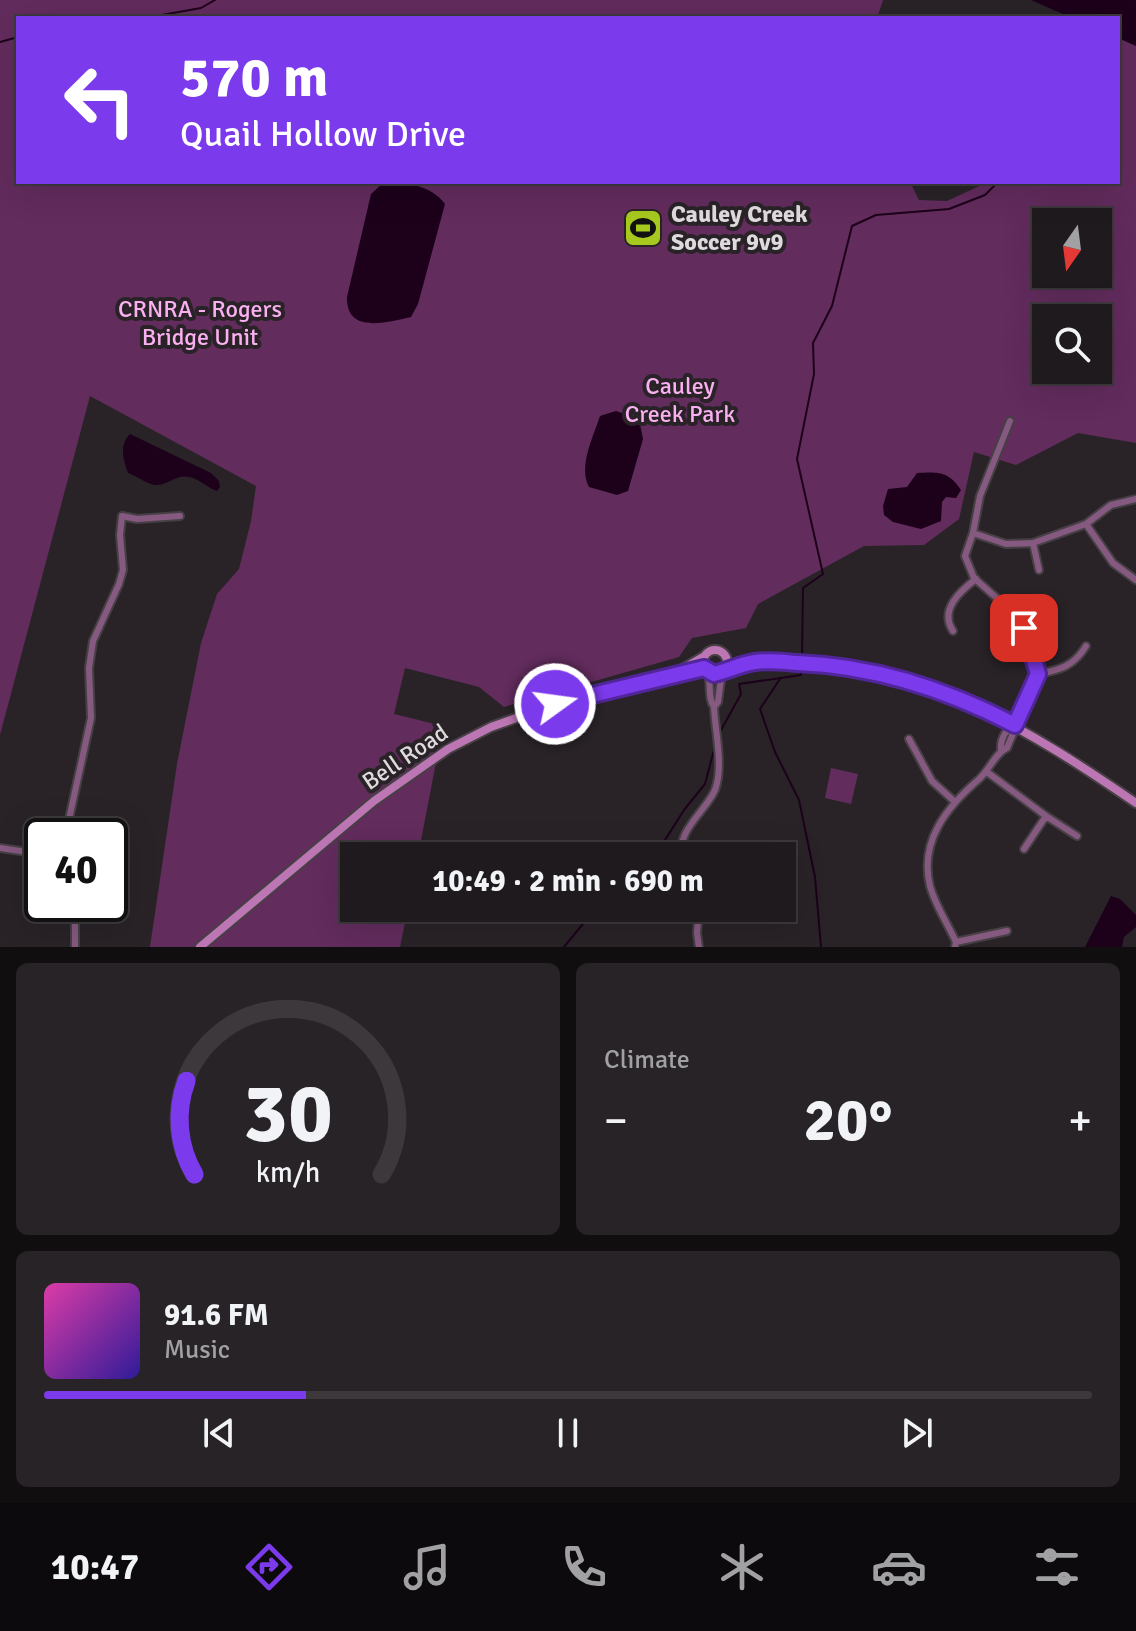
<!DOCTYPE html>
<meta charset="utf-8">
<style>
body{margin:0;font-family:Signika,sans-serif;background:#272327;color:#f1f3f6;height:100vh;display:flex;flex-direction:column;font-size:30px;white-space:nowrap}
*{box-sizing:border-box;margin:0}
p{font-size:26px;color:#a1a1a4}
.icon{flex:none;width:44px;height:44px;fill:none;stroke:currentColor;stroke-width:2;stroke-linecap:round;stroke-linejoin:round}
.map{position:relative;height:947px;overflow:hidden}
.panel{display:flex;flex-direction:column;gap:16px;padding:16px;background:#110e10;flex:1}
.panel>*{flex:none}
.hud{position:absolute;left:16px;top:16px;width:1104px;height:168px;border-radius:0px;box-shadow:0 8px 32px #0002,0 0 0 2px #3c383c;background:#7c3aed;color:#fff;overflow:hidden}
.needle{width:52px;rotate:194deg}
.controls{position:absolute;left:1032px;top:208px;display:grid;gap:16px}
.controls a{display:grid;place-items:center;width:80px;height:80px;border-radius:0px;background:#1f1a1e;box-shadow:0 8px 32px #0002,0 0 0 2px #3c383c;font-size:40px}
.speed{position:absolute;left:24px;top:818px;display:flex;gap:16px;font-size:40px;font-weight:700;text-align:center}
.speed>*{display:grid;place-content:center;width:104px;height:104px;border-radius:50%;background:#1f1a1e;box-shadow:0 8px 32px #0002,0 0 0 2px #3c383c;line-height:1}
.speed .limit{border:4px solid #111;border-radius:12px;background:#fff;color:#111}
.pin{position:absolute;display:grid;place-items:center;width:68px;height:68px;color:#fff;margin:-34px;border-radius:16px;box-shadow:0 4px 12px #0006}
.me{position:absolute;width:88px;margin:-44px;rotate:76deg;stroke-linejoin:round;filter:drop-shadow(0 0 6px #0008)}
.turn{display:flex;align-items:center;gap:28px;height:168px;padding:0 32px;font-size:36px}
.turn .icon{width:104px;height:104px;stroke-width:2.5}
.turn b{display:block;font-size:56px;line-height:68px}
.big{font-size:60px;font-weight:700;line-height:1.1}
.panel .card{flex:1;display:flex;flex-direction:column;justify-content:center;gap:12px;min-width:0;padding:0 28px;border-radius:12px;background:#272327}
.panel .dial{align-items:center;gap:0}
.dial svg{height:208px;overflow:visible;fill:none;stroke:#3c383c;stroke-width:7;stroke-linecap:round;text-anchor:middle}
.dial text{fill:#f1f3f6;stroke:none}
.song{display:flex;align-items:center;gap:24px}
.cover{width:96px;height:96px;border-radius:12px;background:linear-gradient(135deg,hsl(320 70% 55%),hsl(250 70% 35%))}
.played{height:8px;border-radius:4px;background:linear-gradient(90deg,#7c3aed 25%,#3c383c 25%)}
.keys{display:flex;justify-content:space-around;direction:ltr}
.heat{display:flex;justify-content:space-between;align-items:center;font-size:44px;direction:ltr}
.panel .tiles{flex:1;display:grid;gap:16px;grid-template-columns:1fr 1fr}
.card:last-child{grid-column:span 2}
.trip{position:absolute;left:340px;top:842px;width:456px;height:80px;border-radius:0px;background:#1f1a1e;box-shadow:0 8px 32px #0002,0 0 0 2px #3c383c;font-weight:700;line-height:80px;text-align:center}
.dock{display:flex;height:128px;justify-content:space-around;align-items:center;background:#0c0a0c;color:#a1a1a4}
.dock .icon{width:56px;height:56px}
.dock .current{color:#7c3aed}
.dock b{font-size:36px;color:#f1f3f6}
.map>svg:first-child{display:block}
.green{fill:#622c5d;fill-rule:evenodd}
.water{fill:#1d011b}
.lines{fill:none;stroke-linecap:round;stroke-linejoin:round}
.stream{stroke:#1d011b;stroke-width:2}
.street-casing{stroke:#464045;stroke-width:10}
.secondary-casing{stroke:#464045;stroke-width:12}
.street{stroke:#865980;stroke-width:6}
.secondary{stroke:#bd76b4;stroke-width:8}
.route-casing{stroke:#51269a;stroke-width:20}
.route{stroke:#7c3aed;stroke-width:14}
.labels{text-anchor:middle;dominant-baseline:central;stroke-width:8;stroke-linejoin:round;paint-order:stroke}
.poi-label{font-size:24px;font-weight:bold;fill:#dedadd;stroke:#292328;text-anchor:start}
.park-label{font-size:24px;fill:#fab0f0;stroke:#292328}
.street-label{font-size:24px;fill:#dedadd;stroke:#292328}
</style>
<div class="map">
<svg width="1136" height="947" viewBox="0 0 1136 947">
<rect width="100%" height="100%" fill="#292328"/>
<path class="green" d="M0 0H883L877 18H18V182H910L919 200 947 201 988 182H1118V31L1136 39V443L1078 433 1016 465 974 452 959 519 924 545 864 546 758 604 746 628 692 638 679 657 504 707 479 687 405 668 394 714 443 726 418 856H354V908H408L400 947H150L177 764 201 643 217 594 239 569 251 521 256 486 90 396 0 735ZM1046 222H1098V274H1046ZM1046 318H1098V370H1046Z
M831 768 858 774 851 804 825 798Z"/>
<path class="water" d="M1031 0H1136V46L1118 38V18H1072Z
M384 182C406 182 431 185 445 204L418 304 411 317C388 322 346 335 347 297L371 194Z
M616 411 639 419 643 439 628 491 617 495 589 487C578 466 593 438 600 416Z
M130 434 211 473 219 481 220 487 217 491C207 488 200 479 189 477 177 474 169 484 158 485 149 486 137 476 128 473 123 460 119 445 130 434Z
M917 473C939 472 948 471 961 490L956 498 946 497 942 502 941 521 921 529 893 522 884 515 883 506 888 489 907 487Z
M1111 896 1120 899 1136 915V927L1124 937 1122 947H1085Z"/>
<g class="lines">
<path class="stream" d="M145 18 201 8 215 0
M0 42 18 37
M802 659 803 588 823 574 797 459 814 374 813 343 832 306 852 226 876 215 949 209 985 195 998 182
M780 679 760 709 775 752 799 800 815 877 821 947
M720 732 741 694 739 684 801 675V666
M650 856 658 851 684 810 705 784 715 746
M564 947 596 908"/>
<defs>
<path id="street" d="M1086 524 1113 563 1136 580
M973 533 1006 544 1033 543 1086 524 1111 505 1136 499
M1033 543 1039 570
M953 631C939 610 960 591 976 579
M1038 674C1060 670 1074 666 1086 646
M714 707 718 702 722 672
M909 739 932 781 954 801
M1001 751C1000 739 1004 731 1015 725
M987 772 1046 816 1077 836
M66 833 91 718 89 668 93 641 119 584 123 570 120 535 122 516 137 519 180 516
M59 836 72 832 82 836
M0 848 27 852 42 851
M1024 849 1046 816
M683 856C675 832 706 811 715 790 724 766 715 732 714 707 707 697 712 683 707 671
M75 904V947
M956 942 1007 931
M699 947 697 933 699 908
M955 947 956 942C948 924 935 905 930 886 919 841 947 807 978 780 989 771 995 753 1007 748L1038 674 1024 628 1008 608 974 578 965 556 973 533 980 496 1010 421"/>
<path id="secondary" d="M703 662a12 12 0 1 1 24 0a12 12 0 1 1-24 0Z
M724 669C749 659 777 662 803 663 933 669 1032 732 1136 803
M679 671 703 657
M200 947 374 801 448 749 491 727 555 704 704 668"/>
</defs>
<use href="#street" class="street-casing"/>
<use href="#secondary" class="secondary-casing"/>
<use href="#street" class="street"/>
<use href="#secondary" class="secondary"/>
</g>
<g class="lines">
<defs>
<path id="route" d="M555 704 704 668 714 674C728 671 740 664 755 662 769 660 784 662 798 663 875 666 946 689 1015 725L1038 674 1024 628"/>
</defs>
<use href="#route" class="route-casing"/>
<use href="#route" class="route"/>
</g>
<defs>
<symbol id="stadium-square" viewBox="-11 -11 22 22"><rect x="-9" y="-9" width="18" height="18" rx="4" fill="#a7c81f" stroke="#292328"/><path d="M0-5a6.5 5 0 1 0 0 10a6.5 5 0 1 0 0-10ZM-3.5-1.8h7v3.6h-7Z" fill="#111"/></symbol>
</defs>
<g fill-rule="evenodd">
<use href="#stadium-square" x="621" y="206" width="44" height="44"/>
</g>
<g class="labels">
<g class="poi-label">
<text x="671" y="214">Cauley Creek<tspan x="671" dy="28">Soccer 9v9</tspan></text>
</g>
<g class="park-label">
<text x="200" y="309">CRNRA - Rogers<tspan x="200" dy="28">Bridge Unit</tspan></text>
<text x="680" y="386">Cauley<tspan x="680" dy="28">Creek Park</tspan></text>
</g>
<g class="street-label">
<text transform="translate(405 757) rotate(-34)">Bell Road</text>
</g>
</g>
</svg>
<div class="controls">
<a><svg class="needle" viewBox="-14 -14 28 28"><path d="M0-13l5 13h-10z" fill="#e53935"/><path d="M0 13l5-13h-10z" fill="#a1a1a4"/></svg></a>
<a><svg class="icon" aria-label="search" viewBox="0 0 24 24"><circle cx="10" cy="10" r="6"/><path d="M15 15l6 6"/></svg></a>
</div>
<div class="speed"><div class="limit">40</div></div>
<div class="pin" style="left:1024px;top:628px;background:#d93025"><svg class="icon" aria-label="arrive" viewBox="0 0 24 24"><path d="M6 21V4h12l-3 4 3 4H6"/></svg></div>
<svg class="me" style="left:555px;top:704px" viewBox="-20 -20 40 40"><circle r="17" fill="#7c3aed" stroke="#fff" stroke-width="3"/><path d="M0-11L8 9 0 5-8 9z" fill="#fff"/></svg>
<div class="trip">10:49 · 2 min · 690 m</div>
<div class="hud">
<div class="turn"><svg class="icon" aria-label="left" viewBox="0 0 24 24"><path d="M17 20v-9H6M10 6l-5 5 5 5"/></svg><div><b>570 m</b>Quail Hollow Drive</div></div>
</div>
</div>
<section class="panel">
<div class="tiles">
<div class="card dial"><svg viewBox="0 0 100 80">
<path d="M14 69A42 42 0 1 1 86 69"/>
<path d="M14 69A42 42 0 0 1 11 33" stroke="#7c3aed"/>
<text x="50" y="56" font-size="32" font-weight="700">30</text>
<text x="50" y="72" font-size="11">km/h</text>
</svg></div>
<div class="card"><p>Climate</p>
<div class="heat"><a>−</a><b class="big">20°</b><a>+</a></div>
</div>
<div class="card">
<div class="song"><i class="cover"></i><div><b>91.6 FM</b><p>Music</p></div></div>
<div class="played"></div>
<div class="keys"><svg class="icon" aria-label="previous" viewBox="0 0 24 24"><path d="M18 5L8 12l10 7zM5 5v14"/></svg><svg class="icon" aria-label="pause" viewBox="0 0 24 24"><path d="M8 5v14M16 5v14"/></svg><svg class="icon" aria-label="next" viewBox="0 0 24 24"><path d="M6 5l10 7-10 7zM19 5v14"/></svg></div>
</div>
</div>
</section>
<nav class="dock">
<b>10:47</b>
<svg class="icon current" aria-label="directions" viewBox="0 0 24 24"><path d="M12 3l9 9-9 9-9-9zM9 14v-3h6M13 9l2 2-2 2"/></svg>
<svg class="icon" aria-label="music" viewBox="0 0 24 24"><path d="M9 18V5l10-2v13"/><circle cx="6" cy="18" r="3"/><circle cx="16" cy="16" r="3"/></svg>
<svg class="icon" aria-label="phone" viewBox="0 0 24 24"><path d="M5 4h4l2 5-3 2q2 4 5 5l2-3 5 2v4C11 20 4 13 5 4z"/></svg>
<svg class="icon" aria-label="climate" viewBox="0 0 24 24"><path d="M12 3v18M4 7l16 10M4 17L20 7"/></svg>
<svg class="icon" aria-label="car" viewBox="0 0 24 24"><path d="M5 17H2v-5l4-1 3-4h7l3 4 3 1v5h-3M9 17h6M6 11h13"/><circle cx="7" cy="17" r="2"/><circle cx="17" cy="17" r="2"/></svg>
<svg class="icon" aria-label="filters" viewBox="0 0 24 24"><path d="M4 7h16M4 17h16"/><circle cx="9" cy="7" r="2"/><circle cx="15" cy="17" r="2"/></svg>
</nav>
